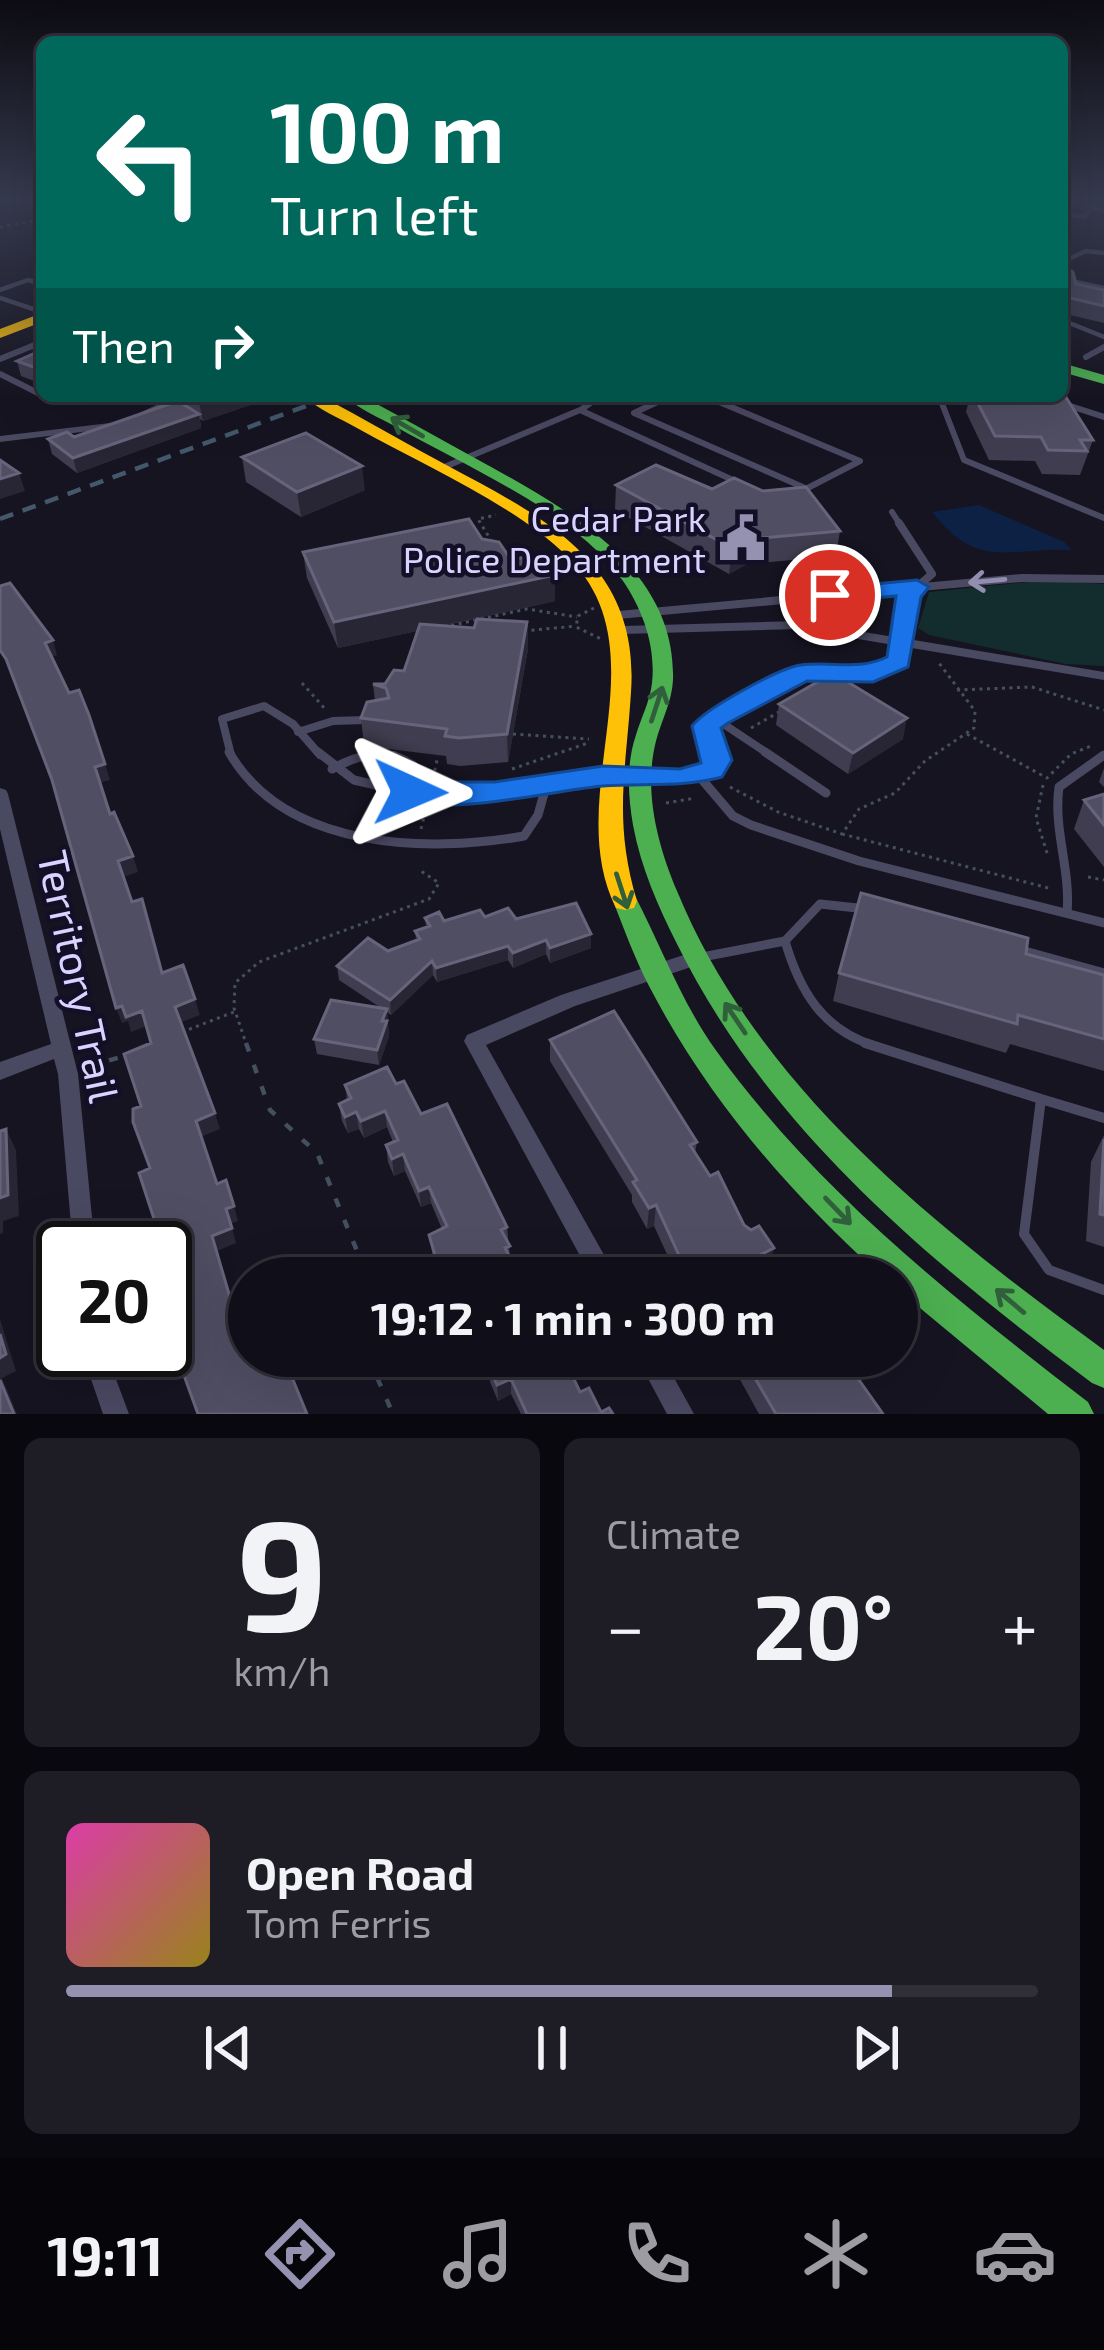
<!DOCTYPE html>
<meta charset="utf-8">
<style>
body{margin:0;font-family:"Exo 2",sans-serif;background:#1e1d26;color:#f1f3f6;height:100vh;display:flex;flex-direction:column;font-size:45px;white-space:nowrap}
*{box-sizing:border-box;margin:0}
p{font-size:39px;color:#9c9ca2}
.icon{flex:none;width:66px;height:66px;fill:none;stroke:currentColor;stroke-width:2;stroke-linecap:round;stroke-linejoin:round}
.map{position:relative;height:1414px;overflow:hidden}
.side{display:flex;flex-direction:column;gap:24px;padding:24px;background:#09080e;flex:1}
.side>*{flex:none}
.banner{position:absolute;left:36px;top:36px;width:1032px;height:366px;border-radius:18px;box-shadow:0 12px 48px #0002,0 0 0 3px #302f38;background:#00695c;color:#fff;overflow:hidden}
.speed{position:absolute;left:36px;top:1221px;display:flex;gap:24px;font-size:60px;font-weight:700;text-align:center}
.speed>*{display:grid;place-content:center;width:156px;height:156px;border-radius:50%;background:#100f19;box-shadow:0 12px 48px #0002,0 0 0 3px #302f38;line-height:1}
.speed .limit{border:6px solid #111;border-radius:18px;background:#fff;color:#111}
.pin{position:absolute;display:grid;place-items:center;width:102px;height:102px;color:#fff;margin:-51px;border:6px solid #fff;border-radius:50%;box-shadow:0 3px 12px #0007}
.me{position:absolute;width:132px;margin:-66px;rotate:91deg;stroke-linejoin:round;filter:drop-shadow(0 0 9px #0008)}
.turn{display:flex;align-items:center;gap:42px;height:252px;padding:0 36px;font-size:54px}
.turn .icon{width:156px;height:156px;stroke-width:2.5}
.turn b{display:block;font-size:84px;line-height:102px}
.then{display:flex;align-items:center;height:114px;padding:0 36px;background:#0003;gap:24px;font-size:45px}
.big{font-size:90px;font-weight:700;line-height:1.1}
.side .widget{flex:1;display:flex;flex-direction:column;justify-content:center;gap:18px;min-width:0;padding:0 42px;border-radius:18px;background:#1e1d26}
.side .dial{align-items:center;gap:0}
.dial b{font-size:156px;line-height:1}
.song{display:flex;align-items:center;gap:36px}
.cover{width:144px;height:144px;border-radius:18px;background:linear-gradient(135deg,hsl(320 70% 55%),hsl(50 70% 35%))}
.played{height:12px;border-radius:6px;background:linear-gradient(90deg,#9591b1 85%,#302f38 85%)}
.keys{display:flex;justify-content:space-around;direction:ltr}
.heat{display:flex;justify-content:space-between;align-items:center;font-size:66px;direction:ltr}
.side .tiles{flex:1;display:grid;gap:24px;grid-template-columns:1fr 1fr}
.widget:last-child{grid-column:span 2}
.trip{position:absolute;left:228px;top:1257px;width:690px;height:120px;border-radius:60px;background:#100f19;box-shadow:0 12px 48px #0002,0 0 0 3px #302f38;font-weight:700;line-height:120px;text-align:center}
.tabs{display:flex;height:192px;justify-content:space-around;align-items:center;background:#06060a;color:#9c9ca2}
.tabs .icon{width:84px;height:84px}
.tabs .current{color:#9591b1}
.tabs b{font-size:54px;color:#f1f3f6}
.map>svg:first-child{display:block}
.green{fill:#132c2d}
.water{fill:#0d2144}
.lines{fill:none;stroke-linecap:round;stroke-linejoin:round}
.path-far1{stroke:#44505f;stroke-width:3;stroke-dasharray:3 4.5;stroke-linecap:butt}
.path{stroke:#44505f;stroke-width:4.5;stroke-dasharray:9 14;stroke-linecap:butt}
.lane-far4{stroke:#4a4962;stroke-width:4.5}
.lane-far3{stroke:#4a4962;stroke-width:6}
.lane-far2{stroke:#4a4962;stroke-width:8}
.lane-far1{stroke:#4a4962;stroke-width:9}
.lane{stroke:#4a4962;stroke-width:10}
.street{fill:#4a4962;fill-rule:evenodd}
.fast{fill:#4caf50;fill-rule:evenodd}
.slow{fill:#ffc107;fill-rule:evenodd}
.rail{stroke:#43596b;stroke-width:4.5;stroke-dasharray:14 10;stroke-linecap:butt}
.wall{fill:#403d50}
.shaded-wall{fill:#282635}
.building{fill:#504e63;stroke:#66637b;stroke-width:3}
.oneway{stroke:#305f3b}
.oneway2{stroke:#928eb0}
.route{fill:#1a73e8;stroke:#114b97;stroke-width:3}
.labels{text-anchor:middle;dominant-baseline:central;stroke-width:9;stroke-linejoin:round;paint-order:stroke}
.poi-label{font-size:36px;fill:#d9d4ff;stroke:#130f26;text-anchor:end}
.near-street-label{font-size:42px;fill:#d9d4ff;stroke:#130f26}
</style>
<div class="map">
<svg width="1104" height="1414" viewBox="0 0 1104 1414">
<rect width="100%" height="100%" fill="#161421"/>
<path class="green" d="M1048 580 1104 584V666L1066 664 929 635 918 628 929 592Z"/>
<path class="water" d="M979 505 1064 542 1072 550C1007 548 977 570 932 512Z"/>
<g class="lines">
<path class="path-far1" d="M0 227 42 219
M492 542 478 519 496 515
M594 608 578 616 576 627 603 640
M444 627 527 609 577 617
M524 631 576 626
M302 683 326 710
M957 690 1032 687 1104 710
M751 728 779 712
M513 734 589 739
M967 734 1047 778 1071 754 1091 746
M512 769 588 743
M433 778 438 756
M1043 785 1036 818 1048 856
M730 787 778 812 842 834 859 809 895 793 925 761 974 728 975 711 939 663
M666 803 695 798
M421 829 426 809
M842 834 1052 889
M1088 877 1104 880
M182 1032 234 1012
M247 1046 234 1008 235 983 259 962 429 899 439 883 418 869"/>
<path class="path" d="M246 1043 270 1110 317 1153 368 1278
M87 1067 124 1056
M374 1356 373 1368 393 1414"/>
<path class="lane-far4" d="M1073 201 1104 211
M1062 205 1068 201
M1062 214 1085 217 1092 207
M1062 262 1086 251 1104 253
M1062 279 1104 288
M0 290 28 280 42 284
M0 298 42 312
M1062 320 1104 337
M35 345 42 342"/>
<path class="lane-far3" d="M1086 357 1104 347
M0 359 42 342
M0 374 42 395
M670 396 634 413 805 488
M705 396 860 461 798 493
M975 399 941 401 964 460 1104 518
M1064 404 1104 417
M582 409 600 396
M442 468 580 410 735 481
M892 512 901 526"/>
<path class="lane-far2" d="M899 523 932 574 917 587
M716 719 770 755
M298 732 333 721 366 720
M231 755 222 719 264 706 293 724 320 755
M366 755H394
M716 755 706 726 718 717C746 702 773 680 805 672 838 664 869 684 899 661L901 641"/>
<path class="lane-far1" d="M229 752C285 850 428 853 524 836L538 815 547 783
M318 752 354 780 415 794 602 776 684 778 711 770 718 760 715 752
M765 752 826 793
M332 769C359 754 386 747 413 765L410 792
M699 776 733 816 751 825 859 861 1104 923
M1067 913C1071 870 1053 830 1059 787L1104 755
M785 941C800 992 823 1030 875 1046
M1021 950 1104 973
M697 958 785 941 820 904 867 909"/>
<path class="lane" d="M865 1043 1041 1099 1024 1234 1049 1270 1104 1290
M1041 1099 1104 1118"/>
<path class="street" d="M176 396H190L137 420 128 418Z
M110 423 114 424V428L0 442V436Z
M1022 574 1104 575V583L1022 582 920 591 916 596 908 639 1104 672V680L798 629 623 634 616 630 623 626 798 621 894 637 904 593 618 619 611 615 618 611Z
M0 788 6 790 8 794 78 1074 95 1248H73L58 1074 54 1059 0 1080V1062L51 1044 0 829Z
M696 951 703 953 705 958 703 963 575 1006 486 1045 617 1278H592L464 1041 467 1035 561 995Z
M81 1350H105L129 1414H103Z
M636 1356H662L694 1414H667Z"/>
<path class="fast" d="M1062 363 1104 375V384L1062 372Z
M344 396H362C400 416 436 437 473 457 560 505 677 565 673 680 672 702 661 721 656 741 643 791 658 846 677 891 759 1090 936 1227 1104 1350V1388L1092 1383C929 1261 769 1130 677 944 658 906 641 868 633 825 628 796 626 764 636 735 641 718 650 701 652 683 656 647 643 610 623 581 576 513 469 468 398 428 380 418 359 409 344 396Z
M625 892 634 894C661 946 681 1001 715 1049 816 1190 952 1297 1088 1402L1094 1414H1048L897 1289V1278H884C790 1194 707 1098 649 986 635 959 624 929 613 901L616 894Z"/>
<path class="slow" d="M42 313V322L0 338V329Z
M303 396H321C364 419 407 444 450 467 547 519 640 565 631 692 626 772 613 821 637 901L634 908 625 910 616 908C560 796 665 653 568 557 512 503 425 466 357 428 339 418 318 409 303 396Z"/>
<path class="rail" d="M0 519 333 396"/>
</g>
<path class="wall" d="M1062 268 1076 284 1104 290V323L1062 313Z
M42 350V384L21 376 17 361Z
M183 396 274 397 203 421 200 419 201 428 77 473 52 454 48 439 74 437 185 405Z
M970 396H1062L1093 440 1080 475 1042 474 1035 461 989 460 966 412Z
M242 457 365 490 301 517 246 482Z
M616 485 712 489 840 531 836 556 747 564 729 574 615 510Z
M482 539 511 560 555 601 442 626 474 628 527 622 528 649 508 762 460 766 447 764 446 756 364 746 361 718 375 701 373 684H385L404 671 417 631 338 648 307 578 303 552Z
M779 704 903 739 848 774 776 725Z
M1104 768V787L1099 782Z
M1104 794V867L1074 829 1084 800Z
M485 917 516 919 591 934V948L550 963 546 954 513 968 508 960 437 982 433 975 391 1015 387 1012 389 1036 379 1065 317 1054 314 1039 381 1008 339 980 337 966 416 940 415 931 426 927 425 918 444 921Z
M1026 954 1104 975V1071L1010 1044 1006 1053 833 1001 839 973Z
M550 1040 697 1142 695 1153 744 1225 770 1268 767 1269 773 1278H678L654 1226 647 1229 632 1202V1195L550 1061Z
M396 1084 507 1227 510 1257 521 1278H429L428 1266 434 1263 429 1235 442 1229 431 1203 421 1207 405 1171 394 1176 388 1162 386 1145 393 1142 387 1127 364 1138 359 1129 348 1133 342 1121 339 1104 347 1100 345 1085Z
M1104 1135V1247L1086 1241 1091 1162Z
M492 1356H571V1364L568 1365 580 1392 601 1412 613 1414H521L511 1394 498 1401 490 1382 489 1366 496 1363Z
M727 1356H842L883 1414H759Z"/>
<path class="shaded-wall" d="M1068 224 1063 243 1062 244V229Z
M222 396H274V397L203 421 199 403Z
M199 414 201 428 77 473 73 458Z
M362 466 365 490 301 517 297 492Z
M19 473 25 491 0 499V479Z
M750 539 747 564 729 574 732 548Z
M555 575V601L338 648 334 622Z
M527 622 528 649 508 762 507 734Z
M53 640 57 655 50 658 45 643Z
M907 718 903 739 848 774 853 753Z
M105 764 110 780 99 783 95 767Z
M133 856 138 872 123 877 118 861Z
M591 934V948L550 963V948Z
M546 940V954L513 968V953Z
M508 946V960L437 982 436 968Z
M432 961 433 975 391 1015 390 1000Z
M195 999 200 1015 179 1023 175 1007Z
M122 1006 142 1011 147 1026 131 1032 128 1021 122 1023 116 1008Z
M387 1009 389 1036 379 1065 377 1050 382 1021Z
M385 1111 387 1127 364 1138 361 1121Z
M356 1112 359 1129 348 1133 345 1117Z
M215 1113 220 1129 200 1137 196 1121Z
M6 1129 16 1150 19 1216 3 1221V1233L0 1234V1198Z
M403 1154 405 1171 394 1176 392 1159Z
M429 1187 431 1203 421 1207 419 1191Z
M656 1205 654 1226 647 1229 649 1208Z
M234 1206 238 1221 230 1224 226 1209Z
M232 1228 236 1243 217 1251 212 1236Z
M774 1248 770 1268 754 1276 758 1256Z
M689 1261 687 1278H681L683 1264Z
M177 1312 183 1327 165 1335V1318Z
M0 1319 16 1371 2 1378 17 1414H14L0 1380Z
M511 1379V1394L498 1401 497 1385Z"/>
<path class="building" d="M1062 268 1073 272 1076 284 1104 290V306L1062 296Z
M42 350V370L17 361Z
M1062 391 1093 440H1080L1087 451 1048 450 1041 437 995 436 974 396H1062Z
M187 396H222L199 403Z
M178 401 199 414 73 458 48 439 67 432 74 437Z
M306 433 362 466 297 492 242 457Z
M0 460 19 473 0 479Z
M656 465 712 489 734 478 763 491 806 487 840 531 750 539 732 548 616 485Z
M469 519 482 539 499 542 511 560 540 554 555 575 334 622 303 552Z
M10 583 53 640 45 643 69 693 79 690 89 715 105 764 95 767 110 814 114 812 133 856 118 861 132 902 142 899 162 973 183 965 195 999 175 1007 215 1113 196 1121 217 1184 226 1180 234 1206 226 1209 232 1228 212 1236 234 1311 239 1308 249 1338V1356H255L258 1367 284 1358 307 1414H198L178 1359 188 1354 177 1312 165 1318V1248H151L148 1232 157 1228 139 1173 150 1168 133 1122V1109L141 1106 124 1054 151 1043 142 1011 126 1017 122 1006 116 1008 52 780 6 659 0 650V586Z
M477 619 527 622 507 734 459 738 445 736 447 729 361 718 367 702 389 698 386 688 373 684H385L394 670 404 671 420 624 474 628Z
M833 673 907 718 853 753 779 704Z
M1104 794V825L1084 800Z
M861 893 1028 938 1026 954 1104 975V1039L1018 1015 1017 1024 839 973Z
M576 903 591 934 550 948 546 940 513 953 508 946 436 968 432 961 390 1000 337 966 368 938 388 951 420 939 415 931 430 926 425 918 439 912 444 921 480 910 485 917 508 908 516 919Z
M331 1000 387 1009 382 1021H387L377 1050 314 1039Z
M614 1011 697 1142 690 1145 710 1176 718 1172 744 1225 751 1230 759 1226 774 1248 758 1256 773 1278H698L689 1261 683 1264 656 1205 649 1208 633 1182 637 1180 550 1040Z
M387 1067 396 1084 404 1081 421 1114 447 1104 507 1227 501 1230 510 1246 505 1248 521 1278H433L428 1266 437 1262 429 1235 447 1226 429 1187 419 1191 403 1154 392 1159 386 1145 398 1140 385 1111 361 1121 356 1112 345 1117 339 1104 351 1098 345 1085Z
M6 1129 8 1195 0 1198V1131Z
M1104 1139V1215L1100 1214Z
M0 1334 6 1354 0 1358Z
M499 1356H563L580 1392 589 1388 601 1412 609 1408 613 1414H527L511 1379 497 1385 489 1366 501 1360Z
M742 1356H842L883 1414H776Z
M0 1380 14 1414H0Z"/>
<defs><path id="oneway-shaft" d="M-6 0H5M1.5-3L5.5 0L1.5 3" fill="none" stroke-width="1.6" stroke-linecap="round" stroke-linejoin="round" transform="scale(3)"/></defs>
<g class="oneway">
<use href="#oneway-shaft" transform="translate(407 427) rotate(-150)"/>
<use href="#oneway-shaft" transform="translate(657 704) rotate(-72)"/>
<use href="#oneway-shaft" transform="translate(622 891) rotate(72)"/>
<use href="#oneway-shaft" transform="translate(735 1018) rotate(-124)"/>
<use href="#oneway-shaft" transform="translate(838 1211) rotate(46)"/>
<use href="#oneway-shaft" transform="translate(1010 1301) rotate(-140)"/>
</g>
<use class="oneway2" href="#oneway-shaft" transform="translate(987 581) rotate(175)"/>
<linearGradient id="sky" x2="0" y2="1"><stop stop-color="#0c0b12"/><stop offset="0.5" stop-color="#363a4e"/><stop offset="1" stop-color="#363a4e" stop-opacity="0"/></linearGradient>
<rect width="1104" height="399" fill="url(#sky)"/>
<path class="route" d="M917 580 929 587 921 597 908 667 873 682 807 681 728 723 721 728 732 760 722 777C680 788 645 783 603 786 565 788 418 824 396 792L410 782H495L603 766 680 769 701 763 692 726C705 709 779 668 801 665 832 661 858 671 887 657L896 596 830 602 817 595 821 589Z"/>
<defs>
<symbol id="civic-bare" viewBox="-9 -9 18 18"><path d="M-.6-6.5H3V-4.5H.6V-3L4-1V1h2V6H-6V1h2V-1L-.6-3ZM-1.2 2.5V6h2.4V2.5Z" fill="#9591b1" stroke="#130f26" stroke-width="2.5" paint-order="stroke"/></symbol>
</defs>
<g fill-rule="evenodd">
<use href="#civic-bare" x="709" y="505" width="66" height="66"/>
</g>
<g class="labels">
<g class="poi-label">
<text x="706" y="517">Cedar Park<tspan x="706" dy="41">Police Department</tspan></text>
</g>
<g class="near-street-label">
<text transform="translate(80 976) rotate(78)">Territory Trail</text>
</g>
</g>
</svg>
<div class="speed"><div class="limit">20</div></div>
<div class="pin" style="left:830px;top:595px;background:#d93025"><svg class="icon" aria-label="arrive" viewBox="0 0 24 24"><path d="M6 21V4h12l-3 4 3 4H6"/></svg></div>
<svg class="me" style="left:410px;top:792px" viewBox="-20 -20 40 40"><path d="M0-17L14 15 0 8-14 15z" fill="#1a73e8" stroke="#fff" stroke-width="4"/></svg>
<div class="trip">19:12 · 1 min · 300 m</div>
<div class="banner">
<div class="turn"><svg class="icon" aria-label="left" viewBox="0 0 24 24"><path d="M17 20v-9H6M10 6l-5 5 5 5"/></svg><div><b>100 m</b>Turn left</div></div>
<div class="then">Then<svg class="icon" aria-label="right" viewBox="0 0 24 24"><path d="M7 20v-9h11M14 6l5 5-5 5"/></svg></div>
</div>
</div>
<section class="side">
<div class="tiles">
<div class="widget dial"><b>9</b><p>km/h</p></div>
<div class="widget"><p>Climate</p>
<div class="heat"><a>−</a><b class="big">20°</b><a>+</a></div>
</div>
<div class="widget">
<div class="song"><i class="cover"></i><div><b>Open Road</b><p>Tom Ferris</p></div></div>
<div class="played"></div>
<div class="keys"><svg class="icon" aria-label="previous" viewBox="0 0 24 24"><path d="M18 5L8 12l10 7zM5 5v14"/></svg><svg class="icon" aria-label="pause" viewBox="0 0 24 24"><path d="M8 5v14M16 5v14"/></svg><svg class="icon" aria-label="next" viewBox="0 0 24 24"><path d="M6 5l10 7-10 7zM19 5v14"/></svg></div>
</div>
</div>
</section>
<nav class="tabs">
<b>19:11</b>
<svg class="icon current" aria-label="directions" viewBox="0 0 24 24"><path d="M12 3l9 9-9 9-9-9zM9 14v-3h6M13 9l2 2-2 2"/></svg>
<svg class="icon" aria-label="music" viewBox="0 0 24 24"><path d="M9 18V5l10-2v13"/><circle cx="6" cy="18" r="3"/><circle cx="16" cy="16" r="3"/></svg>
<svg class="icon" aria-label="phone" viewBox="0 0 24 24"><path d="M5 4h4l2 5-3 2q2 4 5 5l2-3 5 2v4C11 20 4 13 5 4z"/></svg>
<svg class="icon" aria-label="climate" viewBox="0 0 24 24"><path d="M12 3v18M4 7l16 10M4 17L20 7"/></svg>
<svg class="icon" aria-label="car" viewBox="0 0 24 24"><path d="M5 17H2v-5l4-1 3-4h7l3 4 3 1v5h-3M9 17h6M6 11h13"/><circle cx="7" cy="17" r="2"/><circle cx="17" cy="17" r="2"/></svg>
</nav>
